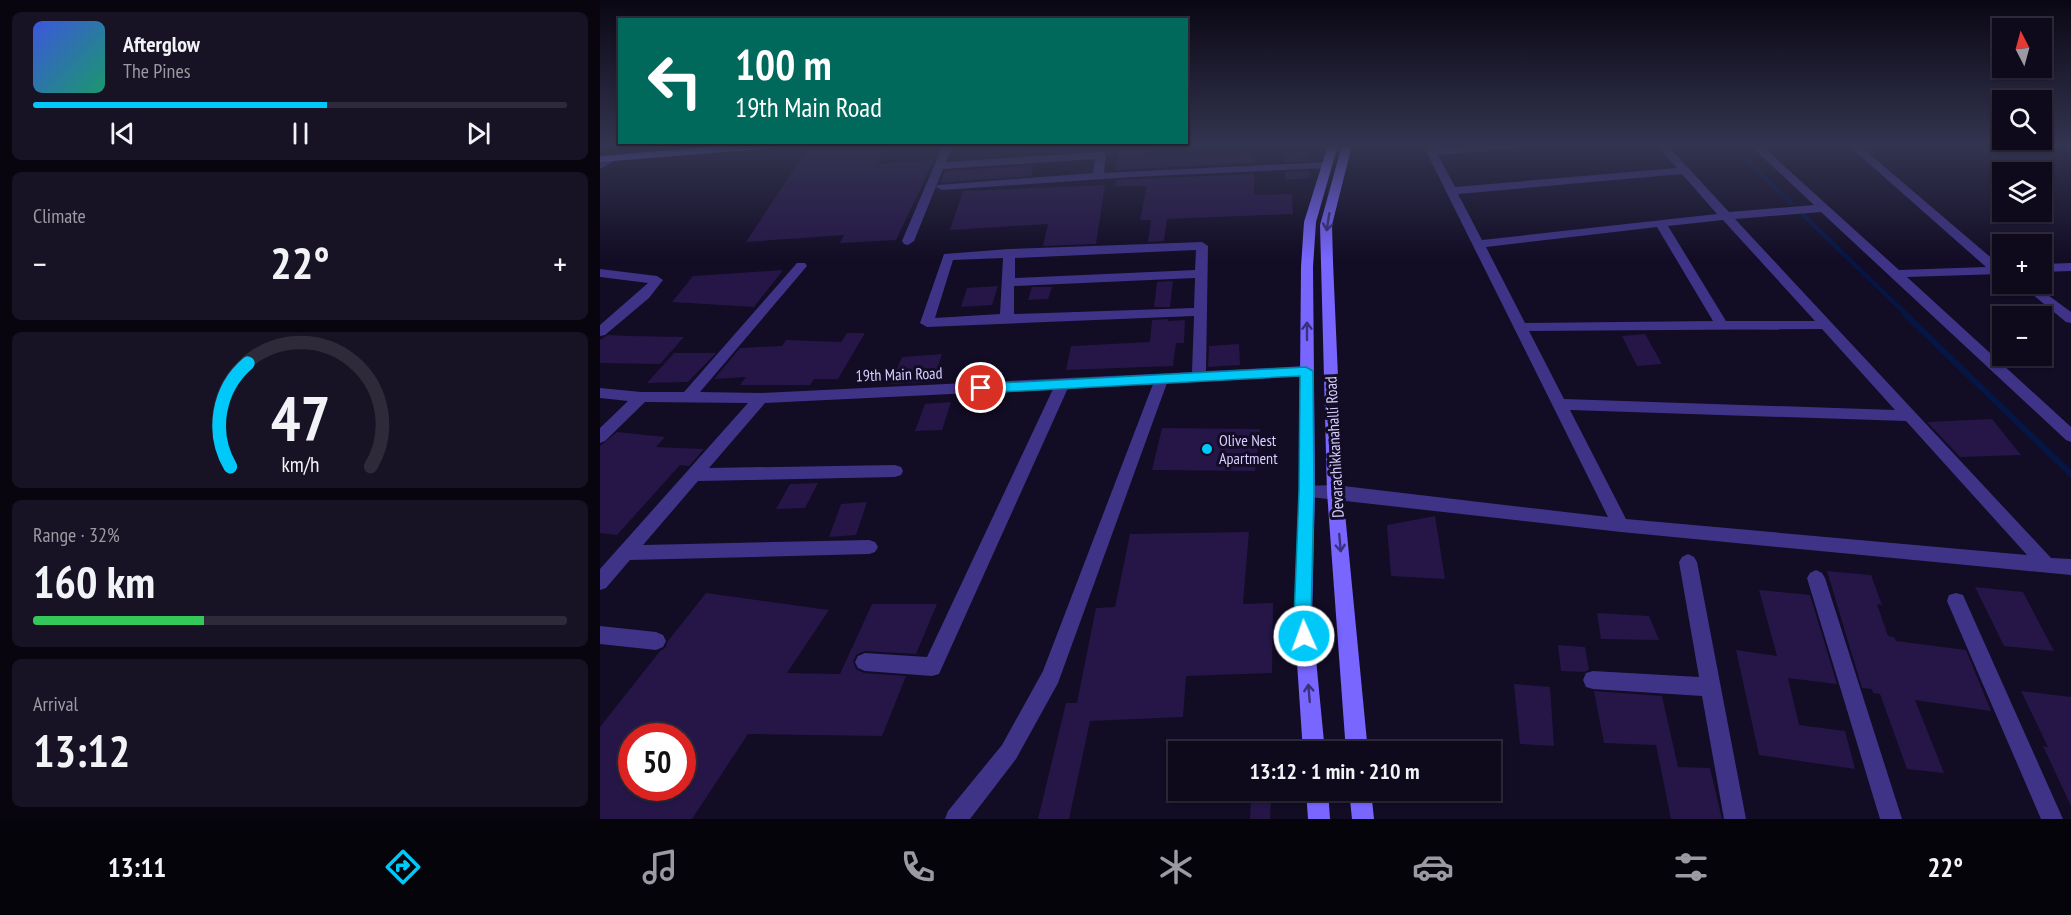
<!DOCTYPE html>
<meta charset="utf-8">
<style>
body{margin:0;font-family:"PT Sans Narrow",sans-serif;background:#171224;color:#f1f3f6;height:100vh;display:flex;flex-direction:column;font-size:22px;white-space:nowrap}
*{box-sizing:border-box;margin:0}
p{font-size:20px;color:#9b9aa3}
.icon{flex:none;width:33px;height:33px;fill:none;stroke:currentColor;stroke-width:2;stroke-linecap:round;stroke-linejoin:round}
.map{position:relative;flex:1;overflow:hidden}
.side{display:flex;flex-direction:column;gap:12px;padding:12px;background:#08050f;width:600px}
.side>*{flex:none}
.guide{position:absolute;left:18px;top:18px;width:570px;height:126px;border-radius:0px;box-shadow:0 2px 4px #0004,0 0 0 2px #2e2a3a;background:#00695c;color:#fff;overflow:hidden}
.needle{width:39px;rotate:354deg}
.controls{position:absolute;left:1392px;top:18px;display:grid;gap:12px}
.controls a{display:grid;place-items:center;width:60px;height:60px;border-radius:0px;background:#0e091b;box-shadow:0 2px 4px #0004,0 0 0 2px #2e2a3a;font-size:30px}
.speed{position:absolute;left:18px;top:723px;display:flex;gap:12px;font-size:30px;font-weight:700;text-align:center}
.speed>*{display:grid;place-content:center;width:78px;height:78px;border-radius:50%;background:#0e091b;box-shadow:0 2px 4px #0004,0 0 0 2px #2e2a3a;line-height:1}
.speed .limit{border:9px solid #d22;background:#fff;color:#111}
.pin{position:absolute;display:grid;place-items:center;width:51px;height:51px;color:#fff;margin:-26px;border:3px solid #fff;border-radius:50%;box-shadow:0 2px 6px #0007}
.me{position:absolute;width:66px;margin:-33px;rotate:358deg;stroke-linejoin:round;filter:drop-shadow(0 0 4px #0008)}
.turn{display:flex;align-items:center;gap:21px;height:126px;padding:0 18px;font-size:27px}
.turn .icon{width:78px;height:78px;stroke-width:2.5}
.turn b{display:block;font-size:42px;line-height:51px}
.big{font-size:45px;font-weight:700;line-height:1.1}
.side .card{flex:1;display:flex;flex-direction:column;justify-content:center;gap:9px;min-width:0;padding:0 21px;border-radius:9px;background:#171224}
.side .dial{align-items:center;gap:0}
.dial svg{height:156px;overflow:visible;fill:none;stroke:#2e2a3a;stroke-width:7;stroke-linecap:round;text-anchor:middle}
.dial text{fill:#f1f3f6;stroke:none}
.song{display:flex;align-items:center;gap:18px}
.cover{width:72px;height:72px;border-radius:9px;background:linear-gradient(135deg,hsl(230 70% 55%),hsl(160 70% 35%))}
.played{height:6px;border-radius:3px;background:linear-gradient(90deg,#00c9fa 55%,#2e2a3a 55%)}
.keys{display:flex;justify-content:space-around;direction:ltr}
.heat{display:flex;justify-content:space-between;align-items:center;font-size:33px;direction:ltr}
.charge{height:9px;border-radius:4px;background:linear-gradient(90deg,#34c759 32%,#2e2a3a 0)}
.trip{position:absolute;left:568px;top:741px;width:333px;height:60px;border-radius:0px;background:#0e091b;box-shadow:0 2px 4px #0004,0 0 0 2px #2e2a3a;font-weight:700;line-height:60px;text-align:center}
.dock{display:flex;height:96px;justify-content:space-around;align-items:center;background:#06040b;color:#9b9aa3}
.dock .icon{width:42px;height:42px}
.dock .active{color:#00c9fa}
.dock b{font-size:27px;color:#f1f3f6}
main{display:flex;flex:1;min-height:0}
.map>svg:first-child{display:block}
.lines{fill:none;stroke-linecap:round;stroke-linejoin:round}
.stream-far1{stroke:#051644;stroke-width:4.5}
.stream{stroke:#051644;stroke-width:6}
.building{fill:#251647;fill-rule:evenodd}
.street{fill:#3e3387;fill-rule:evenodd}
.secondary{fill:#7866ff;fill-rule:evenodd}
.oneway{stroke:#3b307c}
.route{fill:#00c9fa;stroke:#0083a2;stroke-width:1.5}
.poi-dot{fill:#00c9fa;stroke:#120c24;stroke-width:2}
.labels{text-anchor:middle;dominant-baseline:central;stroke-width:6;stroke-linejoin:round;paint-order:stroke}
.street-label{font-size:16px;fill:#d9cfff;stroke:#120c24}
.poi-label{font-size:16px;fill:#d9cfff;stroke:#120c24;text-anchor:start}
</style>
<main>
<section class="side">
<div class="card">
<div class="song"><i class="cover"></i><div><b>Afterglow</b><p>The Pines</p></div></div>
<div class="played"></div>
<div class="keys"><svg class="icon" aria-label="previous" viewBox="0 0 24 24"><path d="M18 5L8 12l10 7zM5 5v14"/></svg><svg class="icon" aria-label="pause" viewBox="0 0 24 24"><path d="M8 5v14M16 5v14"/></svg><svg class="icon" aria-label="next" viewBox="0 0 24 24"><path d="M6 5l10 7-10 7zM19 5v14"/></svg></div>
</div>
<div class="card"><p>Climate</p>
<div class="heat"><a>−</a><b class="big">22°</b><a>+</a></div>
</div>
<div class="card dial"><svg viewBox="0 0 100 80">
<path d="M14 69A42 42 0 1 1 86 69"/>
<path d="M14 69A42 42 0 0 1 23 16" stroke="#00c9fa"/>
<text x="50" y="56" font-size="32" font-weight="700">47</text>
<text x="50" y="72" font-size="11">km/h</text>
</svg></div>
<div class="card"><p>Range · 32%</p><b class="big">160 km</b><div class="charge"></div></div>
<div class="card"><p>Arrival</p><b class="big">13:12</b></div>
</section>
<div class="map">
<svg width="1471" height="819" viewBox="0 0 1471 819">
<rect width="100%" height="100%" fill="#120c24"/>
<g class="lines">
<path class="stream-far1" d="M1131 145 1191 203
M1203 215 1307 315"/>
<path class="stream" d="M1305 314 1471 474"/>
</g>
<path class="building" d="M518 145H547V156L651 152V154H655V163L516 170Z
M287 147 277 164 334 160 296 240 240 243 244 235 146 242 206 151Z
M707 151 709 161 684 162V153Z
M434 165 431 176 340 183 345 171Z
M710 171 711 178 685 180V172Z
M654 174V195L692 194 693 214 567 219 564 241 548 242 551 220H540L547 186H515L516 180Z
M505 185 496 244 443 246 448 224 350 230 363 191Z
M183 270 154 307 72 302 93 276Z
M573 281 570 307H554L557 282Z
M398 286 392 305 361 307 367 288Z
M432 287H452L448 299 428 300Z
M568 319V321L585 320 584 343H576L573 366 466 370 471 346 550 342 552 320Z
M247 333H265L238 379H214L210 385H140L146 377 114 379 140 348 182 346 186 340 241 342Z
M1045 334 1062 364 1037 366 1022 336Z
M8 335 30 336 84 337 60 364 0 363V340Z
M639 344 640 365 608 367 609 346Z
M74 353H116L88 382 47 383Z
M342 354 333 382 291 384 302 357Z
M351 402 342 430 315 431 325 404Z
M1392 419 1421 455 1360 457 1327 422Z
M562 428 660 429 655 471 552 470Z
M17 432 65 437 56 447 104 449 89 466 80 465 17 535 0 533V446Z
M218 483 205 508 176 509 190 484Z
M267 502 256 535 229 537 241 504Z
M835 516 845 579 791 576 787 525Z
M649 532 643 604 673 603 672 673 586 676 583 717 490 721 469 819H438L466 703H477L496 608 515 607 530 534Z
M1227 571 1271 575 1282 605 1277 604 1288 636 1294 637 1296 641 1366 650 1391 711 1315 700 1344 773 1307 769 1280 694 1273 693 1272 689 1262 688Z
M1375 587 1423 592 1454 651 1404 646Z
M1159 590 1210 595 1237 684 1188 678 1199 725 1245 731 1255 769 1159 755 1136 650 1177 656Z
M106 593 229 610 187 673 240 674 272 604H337L316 654 265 651 257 654 253 661 256 669 264 673 306 676 282 736 148 734 92 819H0V727L60 651 65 648 68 641ZM32 736H82V788H32Z
M997 613 1049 616 1059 640 1001 639Z
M958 645 985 647 989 670 984 672 961 671Z
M914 684 950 687 954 746 920 744Z
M994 691 1062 696 1078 767 1110 768 1122 819H1071L1056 745 1004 743Z
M1421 691 1471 697V806L1443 746 1448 747Z
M671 798 670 819H650L651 799Z"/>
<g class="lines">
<path class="street" d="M0 145H10L0 152Z
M343 145H353L346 162 501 152 506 155 504 173 727 162 732 165 727 168 531 177 342 190 336 187 338 185 493 173 495 159 343 169 314 241 308 245 304 244 302 241Z
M823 145H833L835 149 925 145 920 148 838 155 855 187 1077 168 1056 145H1067L1129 212 1214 205 1150 145H1161L1299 270 1386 267 1248 145H1259L1402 267 1401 274 1307 277 1471 427V442L1466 440 1221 212 1135 219 1451 558 1471 559V575L1021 532 701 496 699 491 701 486 735 485 1008 517ZM1082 174 1117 214 882 240 858 194ZM1123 220 1215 321H1126L1068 226ZM1057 227 1113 321 925 323 886 247ZM1222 329 1295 410 964 399 929 331ZM970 410 1306 421 1427 555 1026 519Z
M12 155 17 158 16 160 0 169V161Z
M602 242 608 246 606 371 706 366 713 371 706 376 567 383 458 683 416 759 370 819H345L348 811 402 745 443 671 553 384 468 388 339 674 332 676 265 671 258 668 255 662 258 656 265 653 327 657 453 389 165 403 109 468 295 465 301 467 303 471 301 475 295 477 98 481 43 545 269 540 275 542 278 547 275 552 269 554 30 560 6 588 0 590V569L148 403 45 402 5 441 0 443V428L28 401 0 398V388L41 392H84L197 263H205L207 266 100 392 161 393 592 372 594 316 327 327 320 323 344 254 409 249ZM596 250 595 270 415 278V258ZM403 258 400 314 335 318 353 260ZM595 278 594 308 414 314V286Z
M1471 263V271L1442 272V264Z
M0 269 57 276 63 280 49 298 5 335 0 336V325L48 283 0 277Z
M1420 284H1433L1471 312V323L1466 322Z
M1088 554 1094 557 1097 562 1146 819H1124L1102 696 993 689 986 687 983 680 986 673 993 671 1099 677 1079 562 1082 557Z
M1216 570 1222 573 1225 578 1302 819H1280L1207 578 1210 573Z
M1356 593 1363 595 1463 819H1441L1347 601 1349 595Z
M0 626 56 632 63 635 66 641 63 647 56 650 0 644Z"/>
<path class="secondary" d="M134 145H177L172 148 0 162V156Z
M728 145H738L716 222 713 267 715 491 712 618 725 752H703L694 618 699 491 701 267 704 222Z
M742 145H752L732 225 733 262 743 492 768 752H746L727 492 720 225Z
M706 790H728L730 819H708Z
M749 790H771L774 819H752Z"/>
</g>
<defs><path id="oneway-shaft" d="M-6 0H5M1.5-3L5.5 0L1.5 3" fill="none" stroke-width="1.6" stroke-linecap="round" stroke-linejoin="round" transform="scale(1.5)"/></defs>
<g class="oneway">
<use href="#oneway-shaft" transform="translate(728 222) rotate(99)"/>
<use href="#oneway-shaft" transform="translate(707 331) rotate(-90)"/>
<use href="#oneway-shaft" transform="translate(740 543) rotate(85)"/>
<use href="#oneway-shaft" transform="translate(709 693) rotate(-95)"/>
</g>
<linearGradient id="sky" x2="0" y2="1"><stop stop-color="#0a0714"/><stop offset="0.56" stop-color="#333450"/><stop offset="1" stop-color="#333450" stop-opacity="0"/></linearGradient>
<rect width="1471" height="260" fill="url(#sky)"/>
<path class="route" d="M706 367 713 371 714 491 711 618 713 636 710 642 704 644 698 642 694 618 699 491 700 376 381 393 374 388 381 384Z"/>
<circle class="poi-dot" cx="607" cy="449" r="6"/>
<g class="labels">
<g class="street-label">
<text transform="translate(299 374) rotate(-2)">19th Main Road</text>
<text transform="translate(734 447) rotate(-93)">Devarachikkanahalli Road</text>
</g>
<g class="poi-label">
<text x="619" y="440">Olive Nest<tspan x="619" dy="18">Apartment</tspan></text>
</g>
</g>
</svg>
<div class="controls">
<a><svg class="needle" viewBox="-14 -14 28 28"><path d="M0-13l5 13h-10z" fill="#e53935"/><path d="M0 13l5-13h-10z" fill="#9b9aa3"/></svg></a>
<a><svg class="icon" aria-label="search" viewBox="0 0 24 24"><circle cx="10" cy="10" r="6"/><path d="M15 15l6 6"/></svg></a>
<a><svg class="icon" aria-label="layers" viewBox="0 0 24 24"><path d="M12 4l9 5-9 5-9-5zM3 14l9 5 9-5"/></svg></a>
<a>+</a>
<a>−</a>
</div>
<div class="speed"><div class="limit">50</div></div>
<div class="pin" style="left:381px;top:388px;background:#d93025"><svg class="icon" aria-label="arrive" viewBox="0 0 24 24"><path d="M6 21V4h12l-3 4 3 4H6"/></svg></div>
<svg class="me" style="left:704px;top:636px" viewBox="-20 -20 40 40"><circle r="17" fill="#00c9fa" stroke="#fff" stroke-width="3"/><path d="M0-11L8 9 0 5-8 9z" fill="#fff"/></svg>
<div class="trip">13:12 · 1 min · 210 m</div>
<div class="guide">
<div class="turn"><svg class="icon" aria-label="left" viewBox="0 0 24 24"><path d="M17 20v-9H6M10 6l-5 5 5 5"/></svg><div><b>100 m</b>19th Main Road</div></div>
</div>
</div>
</main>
<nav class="dock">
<b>13:11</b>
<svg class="icon active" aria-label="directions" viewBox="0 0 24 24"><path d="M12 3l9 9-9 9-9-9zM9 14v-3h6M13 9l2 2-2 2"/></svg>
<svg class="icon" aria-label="music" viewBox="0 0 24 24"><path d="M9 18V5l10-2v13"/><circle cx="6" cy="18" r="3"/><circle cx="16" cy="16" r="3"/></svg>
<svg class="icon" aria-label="phone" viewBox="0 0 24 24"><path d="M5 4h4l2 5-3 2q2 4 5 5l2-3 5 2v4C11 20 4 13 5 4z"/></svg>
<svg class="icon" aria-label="climate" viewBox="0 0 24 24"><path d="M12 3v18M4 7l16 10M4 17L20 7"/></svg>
<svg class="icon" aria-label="car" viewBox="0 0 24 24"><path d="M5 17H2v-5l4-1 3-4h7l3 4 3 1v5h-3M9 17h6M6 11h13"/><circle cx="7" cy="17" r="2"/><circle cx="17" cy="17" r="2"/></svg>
<svg class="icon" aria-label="filters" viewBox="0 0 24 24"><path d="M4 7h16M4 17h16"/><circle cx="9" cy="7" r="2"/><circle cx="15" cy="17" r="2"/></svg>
<b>22°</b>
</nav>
